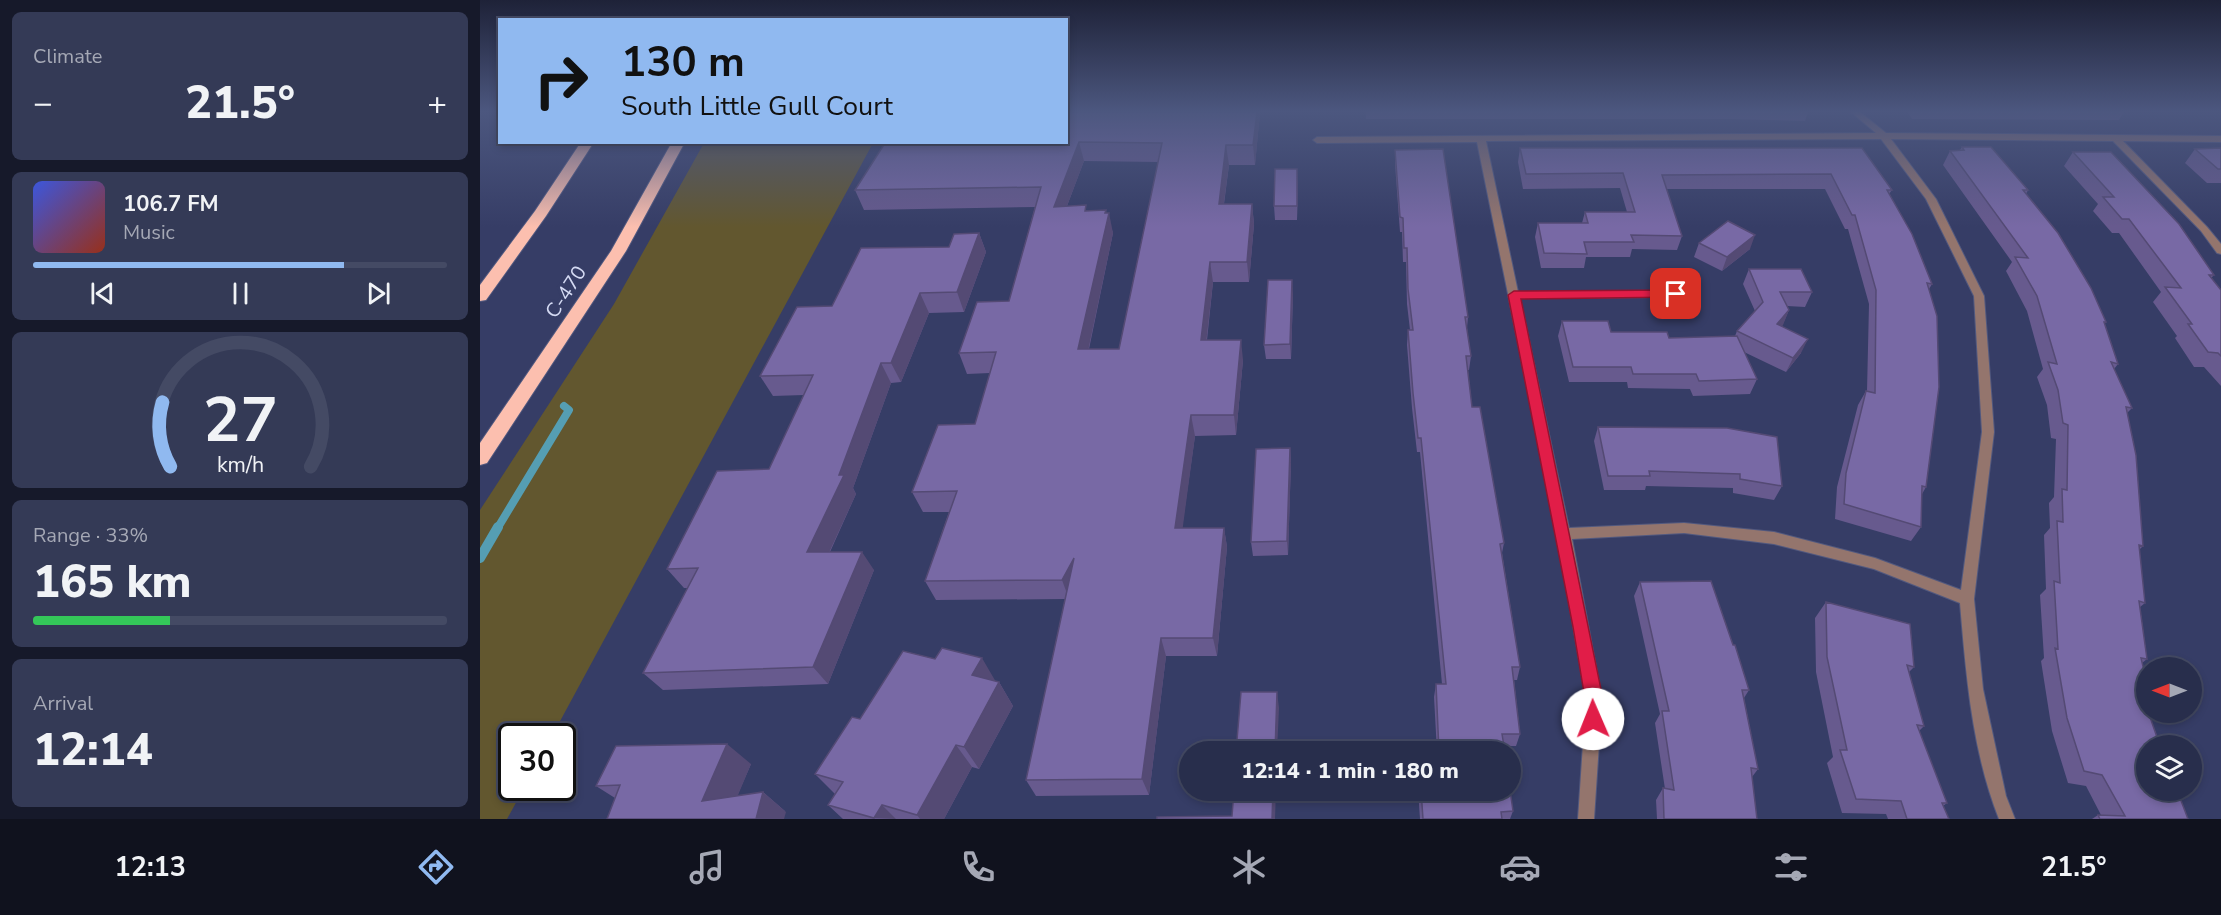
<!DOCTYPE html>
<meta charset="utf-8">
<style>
body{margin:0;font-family:"Nunito Sans",sans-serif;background:#343a56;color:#f1f3f6;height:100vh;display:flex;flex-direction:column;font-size:22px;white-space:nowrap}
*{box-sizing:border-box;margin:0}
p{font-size:20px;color:#a5a8b5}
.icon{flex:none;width:33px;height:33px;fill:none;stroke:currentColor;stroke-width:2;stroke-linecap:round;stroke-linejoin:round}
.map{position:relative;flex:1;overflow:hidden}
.sheet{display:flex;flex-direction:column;gap:12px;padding:12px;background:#16192a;width:480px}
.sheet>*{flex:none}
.hud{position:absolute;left:18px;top:18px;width:570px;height:126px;border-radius:0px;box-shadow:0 3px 9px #0003,0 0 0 2px #444a64;background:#90b9f0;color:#111;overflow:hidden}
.needle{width:39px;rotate:270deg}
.buttons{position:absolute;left:1656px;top:657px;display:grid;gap:12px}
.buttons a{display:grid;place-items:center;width:66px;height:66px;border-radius:50%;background:#282e4c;box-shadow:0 3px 9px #0003,0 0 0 2px #444a64;font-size:30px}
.speed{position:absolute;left:18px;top:723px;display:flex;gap:12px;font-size:30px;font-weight:700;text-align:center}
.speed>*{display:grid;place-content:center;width:78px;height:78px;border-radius:50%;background:#282e4c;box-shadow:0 3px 9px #0003,0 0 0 2px #444a64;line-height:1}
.speed .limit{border:3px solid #111;border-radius:9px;background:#fff;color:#111}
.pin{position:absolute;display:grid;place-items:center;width:51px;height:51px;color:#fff;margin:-26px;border-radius:12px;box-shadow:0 3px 9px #0006}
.me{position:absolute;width:66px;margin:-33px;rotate:359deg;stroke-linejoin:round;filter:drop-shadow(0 0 4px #0008)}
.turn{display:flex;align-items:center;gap:21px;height:126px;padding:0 24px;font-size:27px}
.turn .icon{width:78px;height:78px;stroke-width:2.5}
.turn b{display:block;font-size:42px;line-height:51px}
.big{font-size:45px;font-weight:800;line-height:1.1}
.sheet .widget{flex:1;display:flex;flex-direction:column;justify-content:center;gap:9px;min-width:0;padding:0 21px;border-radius:9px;background:#343a56}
.sheet .dial{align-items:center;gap:0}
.dial svg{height:156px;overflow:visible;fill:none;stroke:#444a64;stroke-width:7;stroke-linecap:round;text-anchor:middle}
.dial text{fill:#f1f3f6;stroke:none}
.song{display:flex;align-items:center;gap:18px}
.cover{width:72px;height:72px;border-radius:9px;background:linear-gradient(135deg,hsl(230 70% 55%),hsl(10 70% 35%))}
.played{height:6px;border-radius:3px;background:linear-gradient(90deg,#90b9f0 75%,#444a64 75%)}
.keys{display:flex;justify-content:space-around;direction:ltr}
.heat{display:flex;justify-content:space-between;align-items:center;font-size:33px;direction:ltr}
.charge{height:9px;border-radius:4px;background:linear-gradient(90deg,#34c759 33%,#444a64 0)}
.trip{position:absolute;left:699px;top:741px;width:342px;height:60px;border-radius:30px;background:#282e4c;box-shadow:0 3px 9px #0003,0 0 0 2px #444a64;font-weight:800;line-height:60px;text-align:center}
.menu{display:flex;height:96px;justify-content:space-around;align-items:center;background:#10121e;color:#a5a8b5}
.menu .icon{width:42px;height:42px}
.menu .selected{color:#90b9f0}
.menu b{font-size:27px;color:#f1f3f6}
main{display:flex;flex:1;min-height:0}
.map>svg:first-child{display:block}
.green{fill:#62572f}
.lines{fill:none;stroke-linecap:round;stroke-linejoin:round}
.stream-far1{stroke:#559eb3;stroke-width:8}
.stream{stroke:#559eb3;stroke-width:10}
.minor-casing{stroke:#52597f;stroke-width:2}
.motorway-casing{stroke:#52597f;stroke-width:2}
.minor{fill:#94756d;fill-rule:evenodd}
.motorway{fill:#fcbfaf;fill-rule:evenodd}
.wall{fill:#675a8e;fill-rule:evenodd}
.shaded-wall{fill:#544a74}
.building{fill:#7869a5;stroke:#544a74;stroke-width:1.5;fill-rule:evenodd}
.route{fill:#e11d48;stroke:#92132f;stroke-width:1.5}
.labels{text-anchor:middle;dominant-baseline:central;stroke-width:6;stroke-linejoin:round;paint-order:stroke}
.street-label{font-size:20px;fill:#d4daf3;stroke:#363d66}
</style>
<main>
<section class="sheet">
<div class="widget"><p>Climate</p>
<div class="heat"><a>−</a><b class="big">21.5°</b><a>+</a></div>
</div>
<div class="widget">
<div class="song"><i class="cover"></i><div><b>106.7 FM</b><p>Music</p></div></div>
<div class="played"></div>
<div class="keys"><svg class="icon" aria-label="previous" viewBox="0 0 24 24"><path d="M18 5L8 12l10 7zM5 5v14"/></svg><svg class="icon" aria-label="pause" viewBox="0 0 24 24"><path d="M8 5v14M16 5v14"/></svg><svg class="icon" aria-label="next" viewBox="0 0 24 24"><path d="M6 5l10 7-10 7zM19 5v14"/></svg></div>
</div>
<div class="widget dial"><svg viewBox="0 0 100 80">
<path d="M14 69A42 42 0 1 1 86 69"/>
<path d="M14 69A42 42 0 0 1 10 36" stroke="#90b9f0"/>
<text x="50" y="56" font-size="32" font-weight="700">27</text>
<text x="50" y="72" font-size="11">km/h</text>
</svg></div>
<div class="widget"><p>Range · 33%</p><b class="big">165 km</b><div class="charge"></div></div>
<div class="widget"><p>Arrival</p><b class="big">12:14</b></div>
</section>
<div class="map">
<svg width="1741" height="819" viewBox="0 0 1741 819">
<rect width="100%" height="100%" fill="#363d66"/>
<path class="green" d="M224 143H393L72 736H32V788H44L27 819H0V510L134 304Z"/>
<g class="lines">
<path class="stream-far1" d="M17 529 89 410 84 406"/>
<path class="stream" d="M0 558 18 527"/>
<defs>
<path id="minor" d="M1371 112H1380L1406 133 1741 136V142L1643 141 1727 227 1741 244V254L1737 253 1721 231 1633 141 1411 139 1456 199 1504 296 1514 432 1494 599 1503 689 1526 796 1535 819H1519C1492 751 1486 675 1480 603L1394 569 1294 544 1204 533 1092 539 1122 699 1114 819H1098L1106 699 1077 534 997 142 837 143 833 140 837 137 1396 133ZM1401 139 1446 199 1494 296 1502 432 1481 590 1395 558 1294 532 1204 523 1089 528 1040 298 1196 297 1201 294 1196 291 1038 292 1006 141Z"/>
<path id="motorway" d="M101 142H114L66 216 6 300 0 301V285L55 211Z
M192 142H205L146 251 7 463 0 465V443L131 251Z"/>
</defs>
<use href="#minor" class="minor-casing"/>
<use href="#motorway" class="motorway-casing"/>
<use href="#minor" class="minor"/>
<use href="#motorway" class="motorway"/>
</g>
<path class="wall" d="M780 112 775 165H749L744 204H772L774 224 769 282H733L727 340 763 360 756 435 715 436 702 528H744L747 547 737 656H686L669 795 556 796 546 780 585 599 456 600 445 581 469 512H443L432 492 495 424 510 373 487 374 479 353 529 301 555 207 384 210 375 190 427 144ZM604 161 678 162 639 349H609L633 233 626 213 608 211 587 206Z
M886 112H1328L1325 121 1250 119H886Z
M1427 112H1644L1639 120 1432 119Z
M1482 147 1548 190 1546 194 1626 322 1624 324 1638 364 1634 369 1652 408 1647 413 1663 546 1659 550 1665 603 1660 607 1667 659 1662 663 1676 716 1671 720 1708 819H1612L1618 815H1621L1606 786 1588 783 1572 731 1561 661 1564 658 1560 595 1566 589 1564 535 1570 528 1569 503 1574 497 1576 439 1571 438 1567 405 1557 377 1563 369 1547 311 1526 271 1532 262 1463 165 1470 151 1480 150Z
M1040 148H1382L1412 190 1409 194 1452 284 1449 289 1446 487 1442 494 1441 527 1431 541 1355 519 1357 487 1378 405 1386 391H1387L1389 304 1368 229H1365L1345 189H1186L1202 236 1197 250 1152 249 1150 257H1106L1104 268H1061L1055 237 1058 223H1102L1105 212H1147L1140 188 1043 189 1038 162Z
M1741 148V183H1727L1705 163 1715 149Z
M915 150 988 317 987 328 991 356 989 370H988L992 407 1024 543 1022 553 1040 667 1037 680H1034L1040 734 1036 746H1024L1025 752H957L954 697 956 684H962L940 452H937L932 408 927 345 928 330H930L927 304 926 262H923L922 232H920L915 164Z
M1593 152 1734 275 1731 278 1741 290V386L1724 367H1714L1695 338 1697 336 1673 302 1681 292 1639 233H1632L1613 211 1618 204 1584 166Z
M818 183 817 220H795L794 206Z
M499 233 506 252 484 312 449 313 421 382 411 383 373 488 376 494 350 552 394 570 348 684 183 690 163 673 208 588H204L187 569 289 469 324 395 293 396 280 376 352 306 469 247Z
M1219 243 1270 249 1242 271 1214 257Z
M1269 269 1332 292 1325 307 1307 306 1309 310 1302 326 1321 353 1306 372 1264 352 1277 379 1270 394 1213 396 1210 389 1148 388 1147 382H1089L1078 336 1082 321 1131 332 1189 338 1255 336 1257 331 1275 311 1263 284Z
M813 294 811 359H786L784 345Z
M1118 427 1302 486 1294 500 1253 493V488L1166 486 1165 490H1124L1114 441Z
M810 448 811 462 808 555 773 556 771 542Z
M1160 582 1253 645 1269 690 1264 698 1278 769 1272 777 1277 819H1177L1176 800 1183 788 1185 789 1175 723 1180 714 1154 596Z
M1346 602 1434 667 1429 672 1444 726 1439 731 1467 803 1463 806 1469 819H1408L1406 814 1362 813 1347 763 1353 757 1336 672 1335 618Z
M515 681 519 682 533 706 499 769 492 767 464 819H363L348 805 355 794 335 774 380 719Z
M271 764 257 796 283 792 306 812 135 798 116 786Z
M938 790H1030L1033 811 1030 819H940Z"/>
<path class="shaded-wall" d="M777 112H780L775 165 773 145Z
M599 142 604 161 579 227 574 207Z
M746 145 749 165 741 224 739 204Z
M817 169 818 183 817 220Z
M772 204 774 224 769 282 767 262Z
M626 210 628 219 629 213 633 233 604 370 598 349Z
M499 233 506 252 484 312 477 292Z
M1275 235 1270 249 1242 271 1247 257Z
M730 262 733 282 724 361 721 340Z
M812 280 813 294 811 359 810 344Z
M440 293 449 313 421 382 411 363Z
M1309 310 1303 325 1291 339 1297 324Z
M1328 339 1321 353 1306 372 1313 358Z
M761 340 763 360 756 435 754 415Z
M401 363 411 383 373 488 376 494 341 570 327 552 359 475Z
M711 415 715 436 700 548 695 528Z
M810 448 811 462 808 555 807 541Z
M744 528 747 547 737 656 733 638Z
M382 552 394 570 348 684 333 667Z
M594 558 589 599 582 580Z
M681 638 686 656 669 795 662 779Z
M502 658 516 682 492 675Z
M519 682 533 706 499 769 484 747Z
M797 692 799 708 797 752H795Z
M247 744 271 764 248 819 222 801Z
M476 745 492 767 464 819H440L437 815Z
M793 790H796L795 819H792Z
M283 792 306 812 304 819H276Z
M402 805 416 819 394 818Z"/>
<path class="building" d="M586 112H777L773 145H746L739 204H772L767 262H730L721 340H761L754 415H711L695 528H744L733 638H681L662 779 546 780 594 558 582 580 445 581 477 491 432 492 458 425 495 424 516 352 479 353 497 302 529 301 561 187 375 190 405 143 586 142ZM599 142 682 143 639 349H598L629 213H625L626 210 605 211 606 205 574 207Z
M1482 147H1511L1548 190H1543L1578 233 1611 288 1626 322H1624L1638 364 1631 362 1652 408 1646 407 1656 455 1663 546 1659 545 1665 603 1659 601 1667 659 1661 658 1666 679V712H1675L1676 716 1669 714 1680 746H1666V790H1697L1708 819H1620L1618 815 1645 816 1622 775 1604 771 1587 718 1575 648 1578 649 1574 581 1580 583 1577 521 1583 522 1582 489 1587 490 1588 425 1583 423 1578 390 1568 362 1577 364 1557 296 1535 257 1548 258 1470 151 1484 150Z
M1040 148H1382L1412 190H1407L1432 234 1452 284 1447 283 1457 316 1459 387 1446 487 1442 486 1441 527 1364 504 1366 473 1386 391 1395 393 1396 290 1375 215H1372L1351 174 1182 175 1202 236 1151 235 1154 242H1104L1107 254 1064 253 1058 223H1108L1105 212H1155L1143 173 1046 174Z
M1741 148V169H1738L1715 149Z
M963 149 988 317H985L991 356H986L992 407H1000L1024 543 1020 544 1040 667H1032L1040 734H1022L1025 752H959L956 684H966L941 438H938L933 393 928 330H933L928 289 927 248H924L923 218 920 217 915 150Z
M1593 152H1631L1699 224 1734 275H1729L1741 290V356L1738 353 1728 352 1708 324H1712L1685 287 1701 288 1649 219H1642L1623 197H1634Z
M795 169H817V206H794Z
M1248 221 1275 235 1247 257 1219 243Z
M499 233 477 292 440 293 411 363H401L359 475H364L327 552H382L333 667 163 673 218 568 187 569 237 471 289 469 333 375 280 376 317 307 352 306 381 248 469 247 474 234Z
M1269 269H1321L1332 292H1300L1309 310 1297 324 1328 339 1313 358 1257 331 1283 302Z
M788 280H812L810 344 784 345Z
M1082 321H1128L1131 332H1187L1189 338 1257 336 1277 379 1219 381 1216 374H1153L1151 367H1093Z
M1118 427 1247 428 1297 437 1302 486 1260 479V474L1169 471 1170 476H1128Z
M810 448 807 541 771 542 776 449Z
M1231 581 1253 645H1255L1269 690H1262L1278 769 1271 768 1277 819H1184L1183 788 1194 790 1182 711H1189L1160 582Z
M1346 602 1430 624 1434 667 1427 665 1444 726 1437 725 1467 803H1462L1469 819H1427L1421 801 1376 799 1360 750H1367L1347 657Z
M462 648 502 658 492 675 519 682 484 747 476 745 437 815 402 805 394 818 348 805 363 782 335 774 372 717 380 719 423 651 455 659Z
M761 692H797L795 752H756Z
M247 744 222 801 283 792 276 819H127L140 785 116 786 136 746Z
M754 790H793L792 819H677V817L752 816Z
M941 790H1030L1033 811 1021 812 1022 819H943Z"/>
<linearGradient id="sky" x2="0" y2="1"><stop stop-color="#1e2238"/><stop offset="0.49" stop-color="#4c577f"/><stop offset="1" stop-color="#4c577f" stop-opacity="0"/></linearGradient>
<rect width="1741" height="227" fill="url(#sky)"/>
<path class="route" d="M1196 290 1201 291V297L1041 299 1123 699 1119 725 1113 728 1106 725 1104 719 1105 699 1093 627 1028 295 1034 291Z"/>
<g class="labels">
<g class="street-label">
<text transform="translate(86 292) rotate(-57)">C-470</text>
</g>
</g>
</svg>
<div class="buttons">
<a><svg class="needle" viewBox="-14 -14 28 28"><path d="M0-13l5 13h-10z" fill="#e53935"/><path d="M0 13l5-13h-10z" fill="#a5a8b5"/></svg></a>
<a><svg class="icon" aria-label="layers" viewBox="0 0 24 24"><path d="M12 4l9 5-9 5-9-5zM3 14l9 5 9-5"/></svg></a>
</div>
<div class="speed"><div class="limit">30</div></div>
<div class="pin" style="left:1196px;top:294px;background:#d93025"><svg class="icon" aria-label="arrive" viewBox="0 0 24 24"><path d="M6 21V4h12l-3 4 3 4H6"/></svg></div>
<svg class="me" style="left:1113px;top:719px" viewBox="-20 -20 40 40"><circle r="19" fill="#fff"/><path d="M0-13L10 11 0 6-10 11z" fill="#e11d48"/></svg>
<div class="trip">12:14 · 1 min · 180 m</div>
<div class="hud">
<div class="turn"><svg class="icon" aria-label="right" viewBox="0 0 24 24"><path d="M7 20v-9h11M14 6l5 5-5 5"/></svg><div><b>130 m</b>South Little Gull Court</div></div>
</div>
</div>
</main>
<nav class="menu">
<b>12:13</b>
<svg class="icon selected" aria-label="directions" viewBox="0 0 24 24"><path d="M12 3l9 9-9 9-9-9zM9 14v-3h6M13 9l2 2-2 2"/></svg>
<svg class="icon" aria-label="music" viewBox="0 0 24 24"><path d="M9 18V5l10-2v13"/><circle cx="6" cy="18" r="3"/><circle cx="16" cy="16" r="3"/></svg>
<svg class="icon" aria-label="phone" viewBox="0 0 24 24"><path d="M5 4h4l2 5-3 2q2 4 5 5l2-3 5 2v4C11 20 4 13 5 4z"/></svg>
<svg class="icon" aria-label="climate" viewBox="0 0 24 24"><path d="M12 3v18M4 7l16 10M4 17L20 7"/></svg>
<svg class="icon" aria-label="car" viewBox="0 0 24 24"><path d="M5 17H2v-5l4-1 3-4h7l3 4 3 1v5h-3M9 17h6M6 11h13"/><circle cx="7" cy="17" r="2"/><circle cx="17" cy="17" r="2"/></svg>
<svg class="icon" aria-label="filters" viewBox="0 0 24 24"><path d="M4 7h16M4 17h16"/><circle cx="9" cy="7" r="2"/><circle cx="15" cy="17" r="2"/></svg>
<b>21.5°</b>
</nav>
